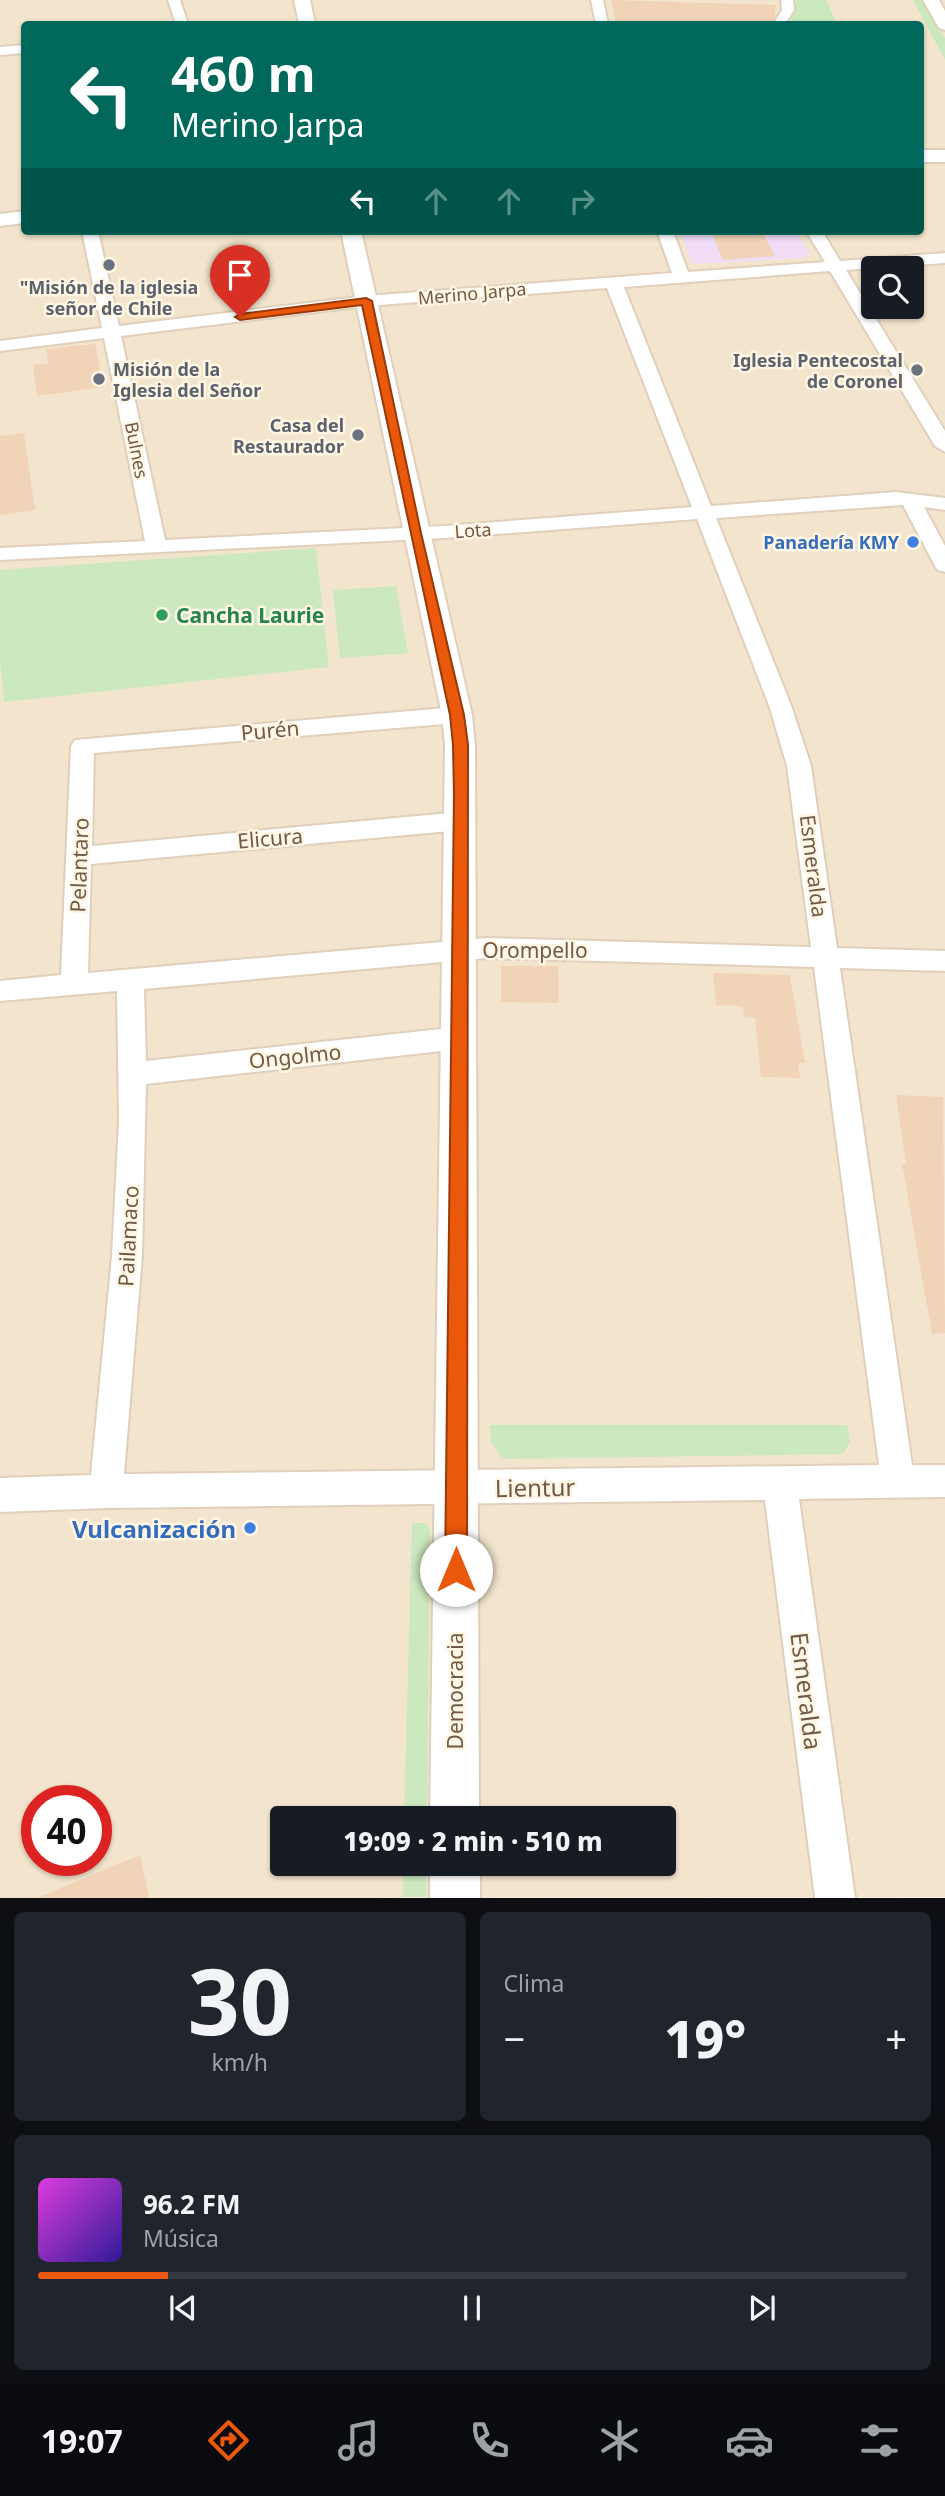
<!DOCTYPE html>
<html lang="es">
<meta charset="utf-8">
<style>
body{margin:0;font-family:"Noto Sans",sans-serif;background:#20242c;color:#f1f3f6;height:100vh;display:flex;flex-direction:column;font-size:26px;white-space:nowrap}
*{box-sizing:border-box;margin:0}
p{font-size:23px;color:#9ea1a6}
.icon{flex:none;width:38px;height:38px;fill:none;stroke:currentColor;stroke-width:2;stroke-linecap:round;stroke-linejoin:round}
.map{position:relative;height:1898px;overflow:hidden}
.details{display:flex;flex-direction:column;gap:14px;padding:14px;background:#0d0f14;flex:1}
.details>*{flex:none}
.top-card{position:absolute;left:21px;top:21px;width:903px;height:214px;border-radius:7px;box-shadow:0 2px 5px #0004;background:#00695c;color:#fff;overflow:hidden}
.buttons{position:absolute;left:861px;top:256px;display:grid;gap:14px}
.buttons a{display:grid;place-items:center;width:63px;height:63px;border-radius:7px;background:#171b24;box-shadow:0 2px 5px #0004;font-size:35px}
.speed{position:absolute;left:21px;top:1785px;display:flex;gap:14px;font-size:35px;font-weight:700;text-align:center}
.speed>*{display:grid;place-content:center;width:91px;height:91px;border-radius:50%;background:#171b24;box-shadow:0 2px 5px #0004;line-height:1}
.speed .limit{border:10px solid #d22;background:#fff;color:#111}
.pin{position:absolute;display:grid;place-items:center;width:60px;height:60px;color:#fff;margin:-72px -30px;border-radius:50% 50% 50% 0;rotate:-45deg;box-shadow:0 0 7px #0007}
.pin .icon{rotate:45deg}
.me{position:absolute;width:77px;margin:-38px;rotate:0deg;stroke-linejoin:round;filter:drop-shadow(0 0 5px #0008)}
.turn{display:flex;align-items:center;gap:24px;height:147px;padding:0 35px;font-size:32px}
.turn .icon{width:91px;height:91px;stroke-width:2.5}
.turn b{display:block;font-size:49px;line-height:60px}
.lanes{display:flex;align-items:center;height:66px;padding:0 35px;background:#0003;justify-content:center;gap:35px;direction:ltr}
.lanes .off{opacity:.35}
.big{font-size:52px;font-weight:800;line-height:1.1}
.details .widget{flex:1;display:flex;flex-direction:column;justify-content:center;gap:10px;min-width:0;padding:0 24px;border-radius:10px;background:#20242c}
.details .dial{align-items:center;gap:0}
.dial b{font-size:91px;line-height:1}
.song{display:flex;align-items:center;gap:21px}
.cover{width:84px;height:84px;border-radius:10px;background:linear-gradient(135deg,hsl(300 70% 55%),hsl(250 70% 35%))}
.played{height:7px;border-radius:4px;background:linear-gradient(90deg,#ea580c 15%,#363941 15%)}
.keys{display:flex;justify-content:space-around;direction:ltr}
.heat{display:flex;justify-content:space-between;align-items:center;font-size:38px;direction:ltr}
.details .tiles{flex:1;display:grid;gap:14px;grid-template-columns:1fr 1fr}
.widget:last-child{grid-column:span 2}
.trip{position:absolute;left:270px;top:1806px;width:406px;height:70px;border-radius:7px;background:#171b24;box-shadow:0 2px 5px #0004;font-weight:800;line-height:70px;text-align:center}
.menu{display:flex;height:112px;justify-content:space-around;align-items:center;background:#090b0e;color:#9ea1a6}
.menu .icon{width:49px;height:49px}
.menu .current{color:#ea580c}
.menu b{font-size:32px;color:#f1f3f6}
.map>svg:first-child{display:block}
.residential{fill:#f3e5cd;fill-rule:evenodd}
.education{fill:#f0dcf7}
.green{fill:#cbe8be}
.building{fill:#f1d3b7}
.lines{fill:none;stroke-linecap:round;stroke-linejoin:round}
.minor-casing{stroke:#dfcfbb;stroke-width:4}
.tertiary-casing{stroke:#dfcfbb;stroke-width:4}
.minor{fill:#fff;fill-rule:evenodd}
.tertiary{fill:#fff;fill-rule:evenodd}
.route{fill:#ea580c;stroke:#983908;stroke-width:2}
.worship-dot{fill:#6b7280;stroke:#fff7e4;stroke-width:2.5}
.shop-dot{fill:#3f7fe0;stroke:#fff7e4;stroke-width:2.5}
.leisure-dot{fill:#2e9e5b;stroke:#fff7e4;stroke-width:2.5}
.labels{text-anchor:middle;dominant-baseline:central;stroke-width:5;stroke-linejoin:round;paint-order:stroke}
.far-worship-label{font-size:18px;font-weight:bold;fill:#5b616d;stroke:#fff7e4;text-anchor:end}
.far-street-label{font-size:18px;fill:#715a47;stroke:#fff7e4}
.far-shop-label{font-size:18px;font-weight:bold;fill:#366cbe;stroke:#fff7e4;text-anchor:end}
.leisure-label{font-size:21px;font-weight:bold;fill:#27864d;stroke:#fff7e4;text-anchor:start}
.street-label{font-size:21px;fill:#715a47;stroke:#fff7e4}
.near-street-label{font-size:24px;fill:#715a47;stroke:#fff7e4}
.near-shop-label{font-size:24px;font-weight:bold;fill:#366cbe;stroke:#fff7e4;text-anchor:end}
</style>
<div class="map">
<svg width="945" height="1898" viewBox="0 0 945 1898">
<rect width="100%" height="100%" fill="#fcf3df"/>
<path class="residential" d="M0 0H945V1897L0 1898ZM24 24H920V231H24ZM873 268H912V306H873ZM37 1801H96V1860H37ZM282 1818H663V1864H282Z"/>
<path class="education" d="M680 231H796L809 254 804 258 692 264Z"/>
<path class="green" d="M796 0H826L837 23 791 22Z
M913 0H924L945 38V60Z
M316 548 329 667 4 702 0 661V570Z
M396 586 408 653 340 658 333 590Z
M490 1425H847L850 1442 843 1454 502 1459 491 1442Z
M412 1523H425L430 1529 427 1818H404Z
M403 1864H426V1897H403Z"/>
<path class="building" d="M611 0 776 5 775 16 770 24H616Z
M711 231H762L775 256 723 260Z
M95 344 104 387 37 396 33 365 48 363 46 349Z
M24 433 35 510 0 515V436Z
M501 966H558L559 1003 501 1002Z
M713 973 790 975 805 1063H798L800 1078 761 1077 755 1018 744 1017 743 1006 716 1005Z
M896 1095 943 1097 945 1333 932 1334 902 1164H906Z
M140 1855 149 1898H40L39 1897Z"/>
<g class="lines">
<defs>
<path id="minor" d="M168 0H180L188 24H176Z
M591 0H603L608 24H596Z
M781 0H793L794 10 785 24H773L782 10Z
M24 45V53L0 55V47Z
M82 231H98L119 326 366 296 672 273 657 231H673L688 272 825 262 806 231H822L840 261 945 253V263L846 270 945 431V452L935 446 830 271 624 287 711 506 896 492 945 498V510L924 507 945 546V572L938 570 935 566 903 505 716 518 792 708 811 766 837 948 945 951V971L840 968 912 1465H945V1497L799 1499 855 1898H815L765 1500 106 1508 0 1512V1478L91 1475 112 1256 119 1120 117 991 0 1001V981L61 975 71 746 75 740 457 707 465 710 468 715 465 720 457 723 94 753 92 846 461 812 470 815 473 821 470 827 461 830 91 864 88 973 487 938 811 947 787 766 770 708 697 519 444 538 0 560V548L145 541 104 338 0 351V341L102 328ZM607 288 692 507 444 526 165 540 121 336 366 306ZM487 958 814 967 879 1465 124 1474 142 1256 146 1084 459 1049 469 1046 473 1038 469 1030 459 1027 146 1061 144 989Z"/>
<path id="tertiary" d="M294 0H310L315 24H299Z
M923 0H939L945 11V30L939 28Z
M920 150H945V162H920Z
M24 211V223L0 226V214Z
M341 231H361L472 715 475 745 479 1818H430L445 745 442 715Z
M430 1864H480V1898H430Z"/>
</defs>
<use href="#minor" class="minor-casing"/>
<use href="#tertiary" class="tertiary-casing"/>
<use href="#minor" class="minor"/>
<use href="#tertiary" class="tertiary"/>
</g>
<path class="route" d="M366 298 372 301 421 533 464 715 468 745 467 1570 463 1578 456 1581 448 1578 445 1570 454 794 453 745 450 715 362 305 240 320 235 317 240 314Z"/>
<g class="worship-dot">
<circle cx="109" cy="265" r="7"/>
<circle cx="917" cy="370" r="7"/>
<circle cx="99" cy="379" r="7"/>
<circle cx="358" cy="435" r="7"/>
</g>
<g class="shop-dot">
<circle cx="913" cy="542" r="7"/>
<circle cx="250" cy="1528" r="7"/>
</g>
<circle class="leisure-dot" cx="162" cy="615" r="7"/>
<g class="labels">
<g class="far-worship-label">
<text x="109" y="287" text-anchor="middle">"Misión de la iglesia<tspan x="109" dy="21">señor de Chile</tspan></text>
<text x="903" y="360">Iglesia Pentecostal<tspan x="903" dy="21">de Coronel</tspan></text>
<text x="113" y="369" text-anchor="start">Misión de la<tspan x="113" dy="21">Iglesia del Señor</tspan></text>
<text x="344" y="425">Casa del<tspan x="344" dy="21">Restaurador</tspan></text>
</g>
<g class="far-street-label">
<text transform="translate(472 293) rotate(-5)">Merino Jarpa</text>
<text transform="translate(137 450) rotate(79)">Bulnes</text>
<text transform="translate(473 530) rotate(-4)">Lota</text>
</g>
<g class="far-shop-label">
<text x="899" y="542">Panadería KMY</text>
</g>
<g class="leisure-label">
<text x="176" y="615">Cancha Laurie</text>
</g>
<g class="street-label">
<text transform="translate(270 730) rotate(-5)">Purén</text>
<text transform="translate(270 838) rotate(-5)">Elicura</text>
<text transform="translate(79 865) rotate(-88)">Pelantaro</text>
<text transform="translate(814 866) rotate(83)">Esmeralda</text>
<text x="535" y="950">Orompello</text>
<text transform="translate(295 1056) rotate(-6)">Ongolmo</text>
<text transform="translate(128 1236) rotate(-87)">Pailamaco</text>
<text transform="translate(455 1691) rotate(-90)">Democracia</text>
</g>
<g class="near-street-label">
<text transform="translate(535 1487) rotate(-1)">Lientur</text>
<text transform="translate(807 1691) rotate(83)">Esmeralda</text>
</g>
<g class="near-shop-label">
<text x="236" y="1528">Vulcanización</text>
</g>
</g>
</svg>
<div class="buttons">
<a><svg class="icon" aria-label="search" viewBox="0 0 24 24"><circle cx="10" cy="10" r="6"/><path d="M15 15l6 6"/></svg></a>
</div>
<div class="speed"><div class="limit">40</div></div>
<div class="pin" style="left:240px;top:317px;background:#d93025"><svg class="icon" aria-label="arrive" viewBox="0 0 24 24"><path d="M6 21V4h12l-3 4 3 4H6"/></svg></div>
<svg class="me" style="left:456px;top:1570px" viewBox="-20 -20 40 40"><circle r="19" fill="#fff"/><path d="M0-13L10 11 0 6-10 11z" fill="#ea580c"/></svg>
<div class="trip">19:09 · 2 min · 510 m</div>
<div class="top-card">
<div class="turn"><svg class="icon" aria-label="left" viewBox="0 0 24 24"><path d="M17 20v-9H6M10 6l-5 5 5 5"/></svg><div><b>460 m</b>Merino Jarpa</div></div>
<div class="lanes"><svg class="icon" aria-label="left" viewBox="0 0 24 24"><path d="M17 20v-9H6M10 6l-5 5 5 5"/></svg><svg class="icon off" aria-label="ahead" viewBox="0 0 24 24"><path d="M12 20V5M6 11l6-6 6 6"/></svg><svg class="icon off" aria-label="ahead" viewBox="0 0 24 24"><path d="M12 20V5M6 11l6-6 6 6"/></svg><svg class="icon off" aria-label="right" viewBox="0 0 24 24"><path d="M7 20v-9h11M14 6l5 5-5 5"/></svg></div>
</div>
</div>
<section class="details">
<div class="tiles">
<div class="widget dial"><b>30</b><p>km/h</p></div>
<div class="widget"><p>Clima</p>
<div class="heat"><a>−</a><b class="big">19°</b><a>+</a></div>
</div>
<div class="widget">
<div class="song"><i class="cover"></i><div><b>96.2 FM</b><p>Música</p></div></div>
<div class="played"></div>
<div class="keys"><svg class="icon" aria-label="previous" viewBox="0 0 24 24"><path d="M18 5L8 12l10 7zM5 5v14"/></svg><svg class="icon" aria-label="pause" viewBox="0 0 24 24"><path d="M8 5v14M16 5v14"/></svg><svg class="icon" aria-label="next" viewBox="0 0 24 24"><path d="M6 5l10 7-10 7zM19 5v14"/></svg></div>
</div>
</div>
</section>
<nav class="menu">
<b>19:07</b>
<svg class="icon current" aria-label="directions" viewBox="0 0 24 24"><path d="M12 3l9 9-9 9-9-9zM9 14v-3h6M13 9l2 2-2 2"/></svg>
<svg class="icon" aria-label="music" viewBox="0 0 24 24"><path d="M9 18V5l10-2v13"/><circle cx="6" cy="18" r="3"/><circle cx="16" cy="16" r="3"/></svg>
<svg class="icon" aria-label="phone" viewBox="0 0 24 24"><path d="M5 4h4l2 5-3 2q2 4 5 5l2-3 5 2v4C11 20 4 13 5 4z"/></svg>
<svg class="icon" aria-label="climate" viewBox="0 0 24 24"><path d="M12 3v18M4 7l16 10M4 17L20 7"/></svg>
<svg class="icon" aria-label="car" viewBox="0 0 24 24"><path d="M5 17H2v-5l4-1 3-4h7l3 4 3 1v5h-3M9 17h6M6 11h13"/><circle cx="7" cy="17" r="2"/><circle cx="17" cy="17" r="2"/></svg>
<svg class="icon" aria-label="filters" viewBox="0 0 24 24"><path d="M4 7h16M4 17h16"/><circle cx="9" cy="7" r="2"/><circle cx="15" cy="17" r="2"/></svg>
</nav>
